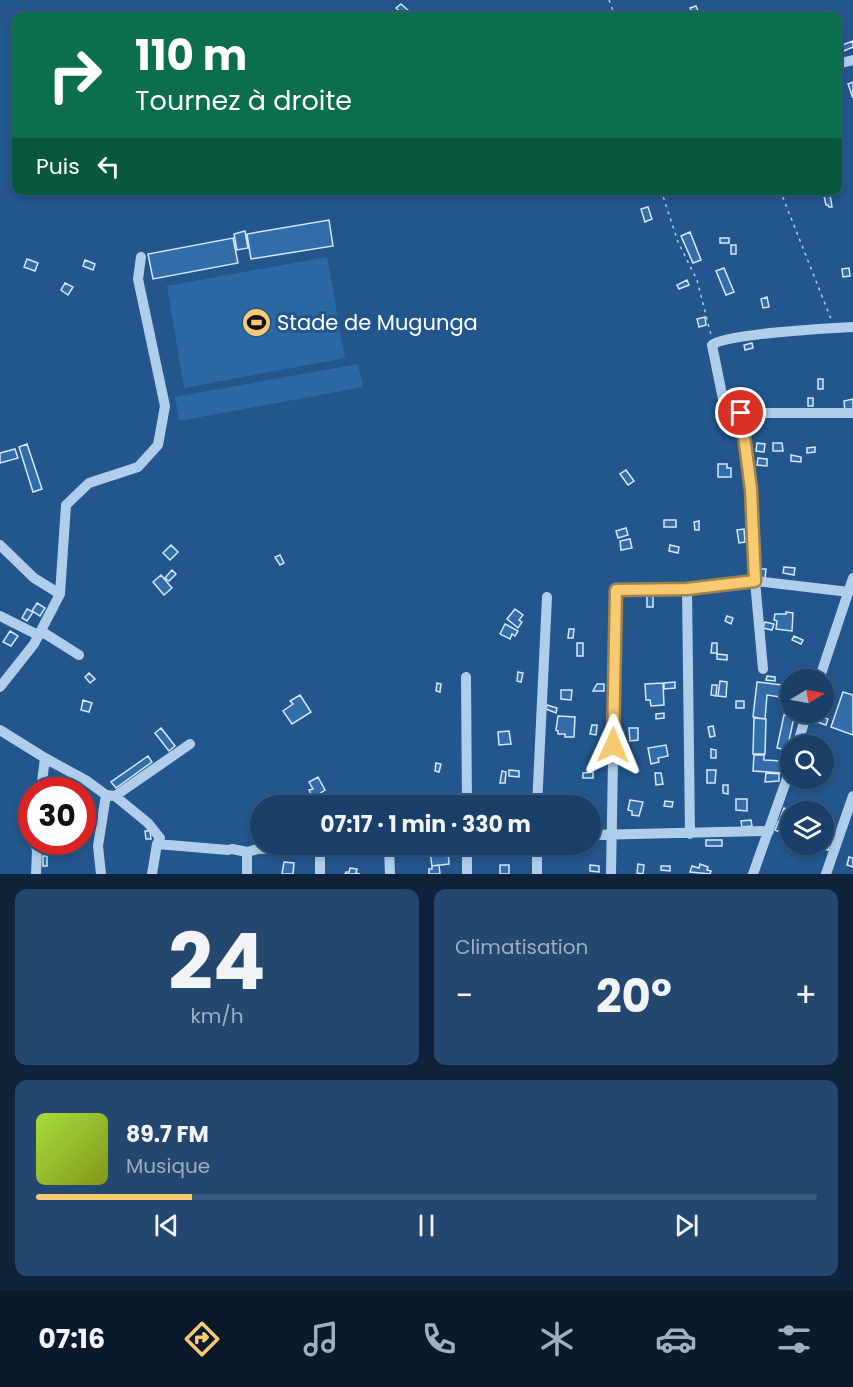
<!DOCTYPE html>
<html lang="fr">
<meta charset="utf-8">
<style>
body{margin:0;font-family:Poppins,sans-serif;background:#23476f;color:#f1f3f6;height:100vh;display:flex;flex-direction:column;font-size:22px;white-space:nowrap}
*{box-sizing:border-box;margin:0}
p{font-size:20px;color:#9fafc0}
.icon{flex:none;width:33px;height:33px;fill:none;stroke:currentColor;stroke-width:2;stroke-linecap:round;stroke-linejoin:round}
.map{position:relative;height:874px;overflow:hidden}
.side{display:flex;flex-direction:column;gap:15px;padding:15px;background:#0e233a;flex:1}
.side>*{flex:none}
.guide{position:absolute;left:12px;top:12px;width:830px;height:183px;border-radius:12px;box-shadow:0 3px 9px #0003,0 0 0 2px #38597d;background:#0b6e4f;color:#fff;overflow:hidden}
.needle{width:39px;rotate:80deg}
.tools{position:absolute;left:780px;top:669px;display:grid;gap:12px}
.tools a{display:grid;place-items:center;width:54px;height:54px;border-radius:50%;background:#1a4069;box-shadow:0 3px 9px #0003,0 0 0 2px #38597d;font-size:30px}
.speed{position:absolute;left:18px;top:777px;display:flex;gap:12px;font-size:30px;font-weight:700;text-align:center}
.speed>*{display:grid;place-content:center;width:78px;height:78px;border-radius:50%;background:#1a4069;box-shadow:0 3px 9px #0003,0 0 0 2px #38597d;line-height:1}
.speed .limit{border:9px solid #d22;background:#fff;color:#111}
.pin{position:absolute;display:grid;place-items:center;width:51px;height:51px;color:#fff;margin:-26px;border:3px solid #fff;border-radius:50%;box-shadow:0 2px 6px #0007}
.me{position:absolute;width:66px;margin:-33px;rotate:1deg;stroke-linejoin:round;filter:drop-shadow(0 0 4px #0008)}
.turn{display:flex;align-items:center;gap:21px;height:126px;padding:0 24px;font-size:27px}
.turn .icon{width:78px;height:78px;stroke-width:2.5}
.turn b{display:block;font-size:42px;line-height:51px}
.then{display:flex;align-items:center;height:57px;padding:0 24px;background:#0003;gap:12px;font-size:22px}
.big{font-size:45px;font-weight:700;line-height:1.1}
.side .tile{flex:1;display:flex;flex-direction:column;justify-content:center;gap:9px;min-width:0;padding:0 21px;border-radius:12px;background:#23476f}
.side .dial{align-items:center;gap:0}
.dial b{font-size:78px;line-height:1}
.song{display:flex;align-items:center;gap:18px}
.cover{width:72px;height:72px;border-radius:9px;background:linear-gradient(135deg,hsl(80 70% 55%),hsl(70 70% 35%))}
.played{height:6px;border-radius:3px;background:linear-gradient(90deg,#f7ca72 20%,#38597d 20%)}
.keys{display:flex;justify-content:space-around;direction:ltr}
.heat{display:flex;justify-content:space-between;align-items:center;font-size:33px;direction:ltr}
.side .tiles{flex:1;display:grid;gap:15px;grid-template-columns:1fr 1fr}
.tile:last-child{grid-column:span 2}
.trip{position:absolute;left:250px;top:795px;width:351px;height:60px;border-radius:30px;background:#1a4069;box-shadow:0 3px 9px #0003,0 0 0 2px #38597d;font-weight:700;line-height:60px;text-align:center}
.tab-bar{display:flex;height:96px;justify-content:space-around;align-items:center;background:#0a1a2a;color:#9fafc0}
.tab-bar .icon{width:42px;height:42px}
.tab-bar .current{color:#f7ca72}
.tab-bar b{font-size:27px;color:#f1f3f6}
.map>svg:first-child{display:block}
.green{fill:#2c68a4}
.building{fill:#326da9;stroke:#d5e7f8;stroke-width:1.5}
.lines{fill:none;stroke-linecap:round;stroke-linejoin:round}
.path{stroke:#b0ceeb;stroke-width:1.5;stroke-dasharray:3 4.5;stroke-linecap:butt}
.minor{stroke:#b0ceeb;stroke-width:10}
.route-casing{stroke:#a1834a;stroke-width:15}
.route{stroke:#f7ca72;stroke-width:10}
.labels{text-anchor:middle;dominant-baseline:central;stroke-width:6;stroke-linejoin:round;paint-order:stroke}
.poi-label{font-size:21px;fill:#fff;stroke:#22568c;text-anchor:start}
</style>
<div class="map">
<svg width="853" height="874" viewBox="0 0 853 874">
<rect width="100%" height="100%" fill="#22568c"/>
<path class="green" d="M327 257 345 358 184 388 167 286Z
M358 364 363 387 179 421 175 397Z"/>
<path class="building" d="M401 4 409 11 405 16 396 8Z
M696 6 699 13 693 15 690 8Z
M853 41V47L844 51 842 45Z
M853 82V98L848 84Z
M830 195 832 207H829L828 205H826L824 196Z
M648 207 652 219 645 222 641 209Z
M329 220 333 246 251 259 247 234Z
M245 231 248 248 237 250 234 234Z
M690 232 701 260 693 263 681 236Z
M233 238 238 263 153 279 148 254Z
M720 238H729V243H720Z
M731 245H736V254H731Z
M27 259 38 263 35 271 24 267Z
M85 260 95 264 93 270 83 266Z
M724 268 734 292 726 295 716 271Z
M849 268 850 276 843 277 842 269Z
M687 280 689 285 679 289 677 285Z
M65 283 73 287 68 295 61 290Z
M767 297 769 307 763 308 761 299Z
M705 317 706 325 699 327 697 319Z
M752 343 753 348 745 350 744 345Z
M818 379H823V389H818Z
M808 398H813V406H808Z
M853 399V409L845 411 844 401Z
M729 423H733V432H728Z
M757 443 765 444 764 452 756 451Z
M773 443H782L783 451H773Z
M27 444 42 489 33 492 19 447Z
M815 447V452L807 453V448Z
M15 449 18 458 0 463V453Z
M791 455 801 457V462L791 461Z
M758 458 767 459V466L757 465Z
M718 464H727V468H731V477H718Z
M626 470 634 481 628 485 620 474Z
M664 520H676V527H664Z
M699 521V530H695L694 522Z
M626 528 628 535 618 538 616 531Z
M744 529 745 542 739 543 737 530Z
M630 539 632 548 621 550 620 541Z
M171 545 178 552 170 560 163 553Z
M670 545 679 547 678 553 669 551Z
M280 555 284 563 280 565 275 557Z
M784 567 795 568 794 575 783 573Z
M761 569H766L765 579 759 578Z
M172 570 176 574 169 581 165 578Z
M161 575 172 588 164 595 153 582Z
M647 595H653V607H647Z
M37 603 45 608 40 616 32 611Z
M27 609 33 612 27 621 22 618Z
M515 609 523 615 519 620 522 622 518 628 507 619Z
M786 612 793 613 792 631 776 629 777 621 774 620 775 614H786Z
M727 616 733 618 731 624 725 621Z
M765 622 774 624 772 630 763 628Z
M505 624 518 631 515 636 512 634 510 639 500 634Z
M569 629H574L573 638H568Z
M10 631 18 636 11 646 3 642Z
M794 636 803 640 801 644 792 640Z
M577 643H583V656H577Z
M712 643H717V653H711Z
M717 654 727 655V660L717 659Z
M518 672 523 673 521 682 517 681Z
M89 673 95 679 90 683 85 677Z
M767 676 775 677V681L766 680Z
M720 681 727 682 726 697 718 696Z
M675 682V688L664 689V683Z
M757 682 790 686V712H798L797 715 785 714 787 698 767 695 765 719 753 717Z
M437 683 441 684 440 692 436 691Z
M663 683 664 705 651 706 650 700H646L645 684Z
M597 684H604V691H593Z
M712 685H717L716 696 711 695Z
M561 690H572L571 700 561 699Z
M843 692 853 695V735L831 727Z
M300 695 311 712 292 724 283 711 293 704 290 701Z
M83 700 92 703 89 712 81 710Z
M736 701H744V708H736Z
M547 705 557 708 556 713 546 709Z
M664 713V718L656 719V714Z
M812 713 818 715 816 723 809 721Z
M784 715 794 717 787 750 777 748Z
M558 716 575 717 574 737H565V734H558V731L556 730Z
M819 716 828 719 826 725 817 722Z
M754 718 766 719 765 754H753Z
M592 725H597L596 735 590 734Z
M713 726 715 736 710 737 708 727Z
M161 728 175 746 169 751 155 733Z
M629 728H638V740L630 741Z
M509 731 511 744 499 745 498 732Z
M666 745 668 756 658 758 659 762 651 764 648 748Z
M711 749 716 750V758H711Z
M754 755H764V760L783 761 782 773 753 771Z
M148 756 152 762 116 788 111 782Z
M436 763 441 764 439 772 435 771Z
M509 770 519 771V777L509 776Z
M707 770H716L715 783H707Z
M502 771 506 772 505 783H500Z
M593 772V778H583V773Z
M655 773H661L663 784 656 785Z
M766 773 779 774V781L765 782Z
M318 777 325 790 313 798 309 790 313 789 309 782Z
M723 785H728V794L723 793Z
M736 799H747V811L736 810Z
M630 800 643 802 639 816 632 815V811L628 810Z
M665 801 673 802 672 807 664 806Z
M82 807 95 809 94 815 82 813Z
M784 808 791 811 787 824 779 821Z
M751 820 752 826 742 827 741 821Z
M778 822 788 826 785 834 775 830Z
M145 831H150L151 839H146Z
M706 840H722V846H706Z
M820 844 829 847 828 850 819 848Z
M448 850 449 864 432 866 430 852Z
M43 856H47V866H43Z
M849 857 853 858V867L847 865Z
M284 862 294 863 293 874H282Z
M638 864 644 865 643 874 637 873Z
M700 864 708 867 707 870 711 871 710 874 690 872 692 866 699 868Z
M439 865 440 874H429V869H432V866Z
M500 865H509V874H500Z
M590 865 599 866V872L590 871Z
M661 866H670V871L661 870Z
M350 868 357 869 356 873 360 874H345L346 872H349Z"/>
<g class="lines">
<path class="path" d="M609 0 615 16
M661 190 678 242 697 280 711 335
M780 190 831 319"/>
<path class="minor" d="M837 64 853 60
M853 327C830 328 724 334 712 345L725 409 741 413H853
M741 413 751 489 755 581 763 669
M0 545 34 578 60 594 34 644 0 687
M687 589 690 834
M60 594 66 505 89 483 138 467 158 445 165 406 138 279 141 257
M0 616 38 635
M41 631 79 655
M466 677 467 806
M819 680 853 578
M0 730 45 758 87 781 106 795 115 796 148 823 160 838 157 844 152 874
M797 746 807 712
M41 790 45 758
M115 796 190 744
M537 806 547 597
M591 835 769 831
M35 842 37 851 36 874
M157 844 228 850 232 849 247 852 258 849 287 848 320 850 414 844
M389 847 390 874
M101 874 98 846 106 795
M247 874V852
M320 874V850
M467 874V844
M537 874V844
M611 874 616 590 687 589 755 581 849 592
M753 874 790 770
M826 874 853 796"/>
</g>
<g class="lines">
<defs>
<path id="route" d="M613 745 616 590 687 589 755 581 751 489 741 413"/>
</defs>
<use href="#route" class="route-casing"/>
<use href="#route" class="route"/>
</g>
<defs>
<symbol id="stadium-disc" viewBox="-11 -11 22 22"><circle r="9.5" fill="#f7ca72" stroke="#22568c"/><path d="M0-5a6.5 5 0 1 0 0 10a6.5 5 0 1 0 0-10ZM-3.5-1.8h7v3.6h-7Z" fill="#111"/></symbol>
</defs>
<g fill-rule="evenodd">
<use href="#stadium-disc" x="240" y="306" width="33" height="33"/>
</g>
<g class="labels">
<g class="poi-label">
<text x="277" y="322">Stade de Mugunga</text>
</g>
</g>
</svg>
<div class="tools">
<a><svg class="needle" viewBox="-14 -14 28 28"><path d="M0-13l5 13h-10z" fill="#e53935"/><path d="M0 13l5-13h-10z" fill="#9fafc0"/></svg></a>
<a><svg class="icon" aria-label="search" viewBox="0 0 24 24"><circle cx="10" cy="10" r="6"/><path d="M15 15l6 6"/></svg></a>
<a><svg class="icon" aria-label="layers" viewBox="0 0 24 24"><path d="M12 4l9 5-9 5-9-5zM3 14l9 5 9-5"/></svg></a>
</div>
<div class="speed"><div class="limit">30</div></div>
<div class="pin" style="left:741px;top:413px;background:#d93025"><svg class="icon" aria-label="arrive" viewBox="0 0 24 24"><path d="M6 21V4h12l-3 4 3 4H6"/></svg></div>
<svg class="me" style="left:613px;top:745px" viewBox="-20 -20 40 40"><path d="M0-17L14 15 0 8-14 15z" fill="#f7ca72" stroke="#fff" stroke-width="4"/></svg>
<div class="trip">07:17 · 1 min · 330 m</div>
<div class="guide">
<div class="turn"><svg class="icon" aria-label="right" viewBox="0 0 24 24"><path d="M7 20v-9h11M14 6l5 5-5 5"/></svg><div><b>110 m</b>Tournez à droite</div></div>
<div class="then">Puis<svg class="icon" aria-label="left" viewBox="0 0 24 24"><path d="M17 20v-9H6M10 6l-5 5 5 5"/></svg></div>
</div>
</div>
<section class="side">
<div class="tiles">
<div class="tile dial"><b>24</b><p>km/h</p></div>
<div class="tile"><p>Climatisation</p>
<div class="heat"><a>−</a><b class="big">20°</b><a>+</a></div>
</div>
<div class="tile">
<div class="song"><i class="cover"></i><div><b>89.7 FM</b><p>Musique</p></div></div>
<div class="played"></div>
<div class="keys"><svg class="icon" aria-label="previous" viewBox="0 0 24 24"><path d="M18 5L8 12l10 7zM5 5v14"/></svg><svg class="icon" aria-label="pause" viewBox="0 0 24 24"><path d="M8 5v14M16 5v14"/></svg><svg class="icon" aria-label="next" viewBox="0 0 24 24"><path d="M6 5l10 7-10 7zM19 5v14"/></svg></div>
</div>
</div>
</section>
<nav class="tab-bar">
<b>07:16</b>
<svg class="icon current" aria-label="directions" viewBox="0 0 24 24"><path d="M12 3l9 9-9 9-9-9zM9 14v-3h6M13 9l2 2-2 2"/></svg>
<svg class="icon" aria-label="music" viewBox="0 0 24 24"><path d="M9 18V5l10-2v13"/><circle cx="6" cy="18" r="3"/><circle cx="16" cy="16" r="3"/></svg>
<svg class="icon" aria-label="phone" viewBox="0 0 24 24"><path d="M5 4h4l2 5-3 2q2 4 5 5l2-3 5 2v4C11 20 4 13 5 4z"/></svg>
<svg class="icon" aria-label="climate" viewBox="0 0 24 24"><path d="M12 3v18M4 7l16 10M4 17L20 7"/></svg>
<svg class="icon" aria-label="car" viewBox="0 0 24 24"><path d="M5 17H2v-5l4-1 3-4h7l3 4 3 1v5h-3M9 17h6M6 11h13"/><circle cx="7" cy="17" r="2"/><circle cx="17" cy="17" r="2"/></svg>
<svg class="icon" aria-label="filters" viewBox="0 0 24 24"><path d="M4 7h16M4 17h16"/><circle cx="9" cy="7" r="2"/><circle cx="15" cy="17" r="2"/></svg>
</nav>
